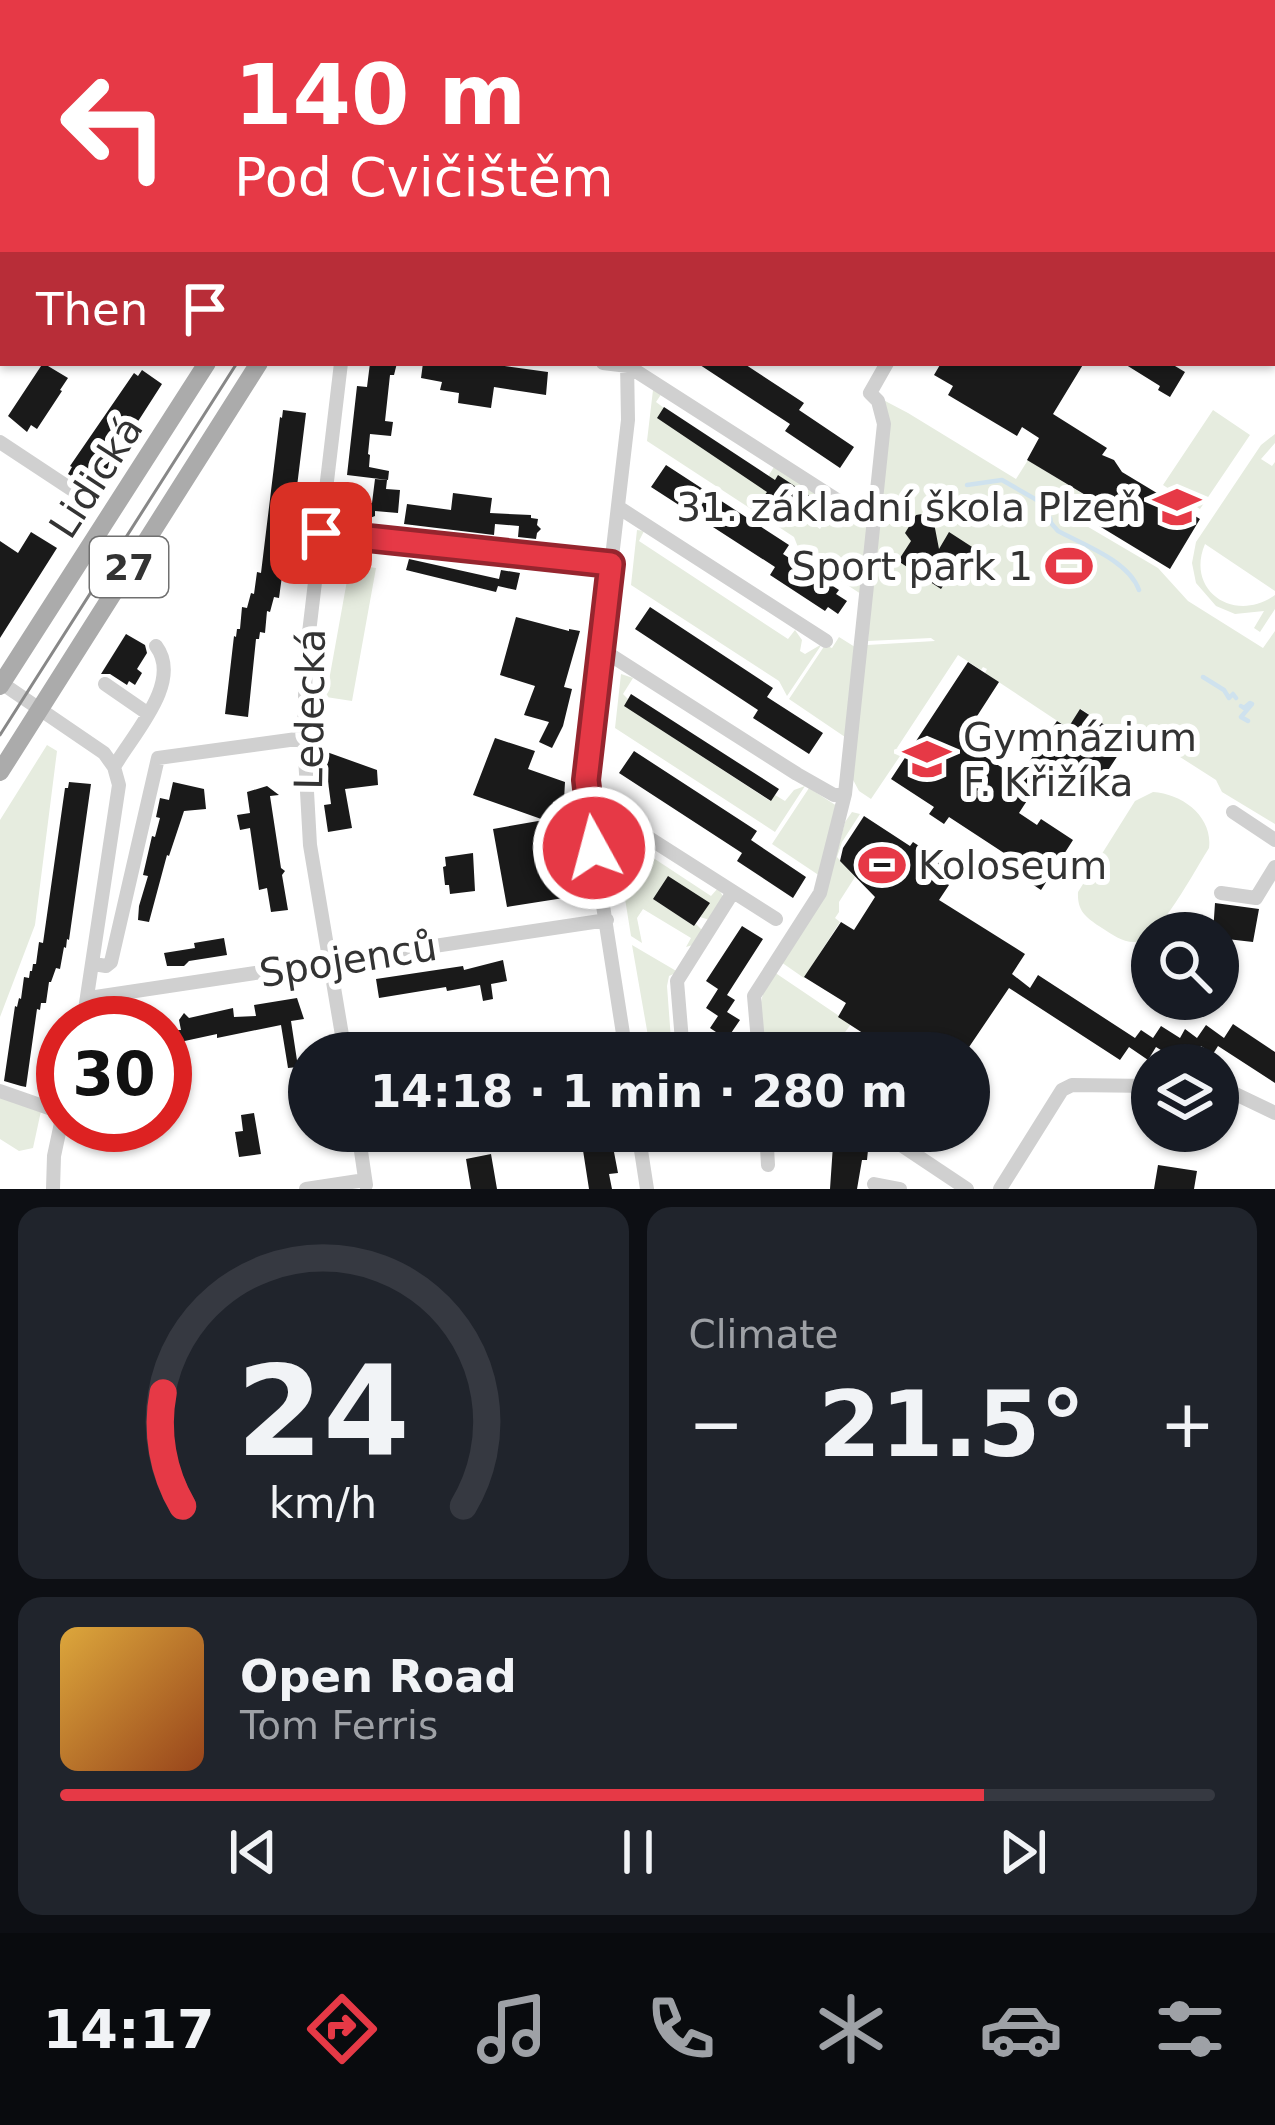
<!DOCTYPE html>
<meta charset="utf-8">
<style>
body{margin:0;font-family:"DejaVu Sans",sans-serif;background:#20242c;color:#f1f3f6;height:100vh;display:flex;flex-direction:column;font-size:45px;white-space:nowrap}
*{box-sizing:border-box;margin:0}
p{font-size:39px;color:#9ea1a6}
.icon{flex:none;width:66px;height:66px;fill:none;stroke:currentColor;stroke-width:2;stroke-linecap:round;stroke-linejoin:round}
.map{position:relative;height:1189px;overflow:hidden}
.side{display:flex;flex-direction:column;gap:18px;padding:18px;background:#0d0f14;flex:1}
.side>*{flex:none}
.top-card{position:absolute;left:0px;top:0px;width:1275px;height:366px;box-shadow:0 3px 9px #0004;background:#e63946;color:#fff;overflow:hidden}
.fabs{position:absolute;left:1131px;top:912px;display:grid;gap:24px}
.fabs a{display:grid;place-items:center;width:108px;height:108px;border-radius:50%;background:#171b24;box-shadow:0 3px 9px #0004;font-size:60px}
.speed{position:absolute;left:36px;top:996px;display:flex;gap:24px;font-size:60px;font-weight:700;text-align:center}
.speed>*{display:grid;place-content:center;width:156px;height:156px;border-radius:50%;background:#171b24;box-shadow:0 3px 9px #0004;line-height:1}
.speed .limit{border:18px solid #d22;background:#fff;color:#111}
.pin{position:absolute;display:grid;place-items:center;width:102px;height:102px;color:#fff;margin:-51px;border-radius:24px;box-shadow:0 6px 18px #0006}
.me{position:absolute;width:132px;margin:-66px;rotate:353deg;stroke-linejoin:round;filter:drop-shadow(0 0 9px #0008)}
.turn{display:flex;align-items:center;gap:42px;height:252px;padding:0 36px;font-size:54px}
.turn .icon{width:156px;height:156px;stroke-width:2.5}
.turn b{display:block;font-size:84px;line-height:102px}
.then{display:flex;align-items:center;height:114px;padding:0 36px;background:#0003;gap:24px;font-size:45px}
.big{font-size:90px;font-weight:600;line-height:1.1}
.side .widget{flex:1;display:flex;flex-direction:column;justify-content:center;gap:18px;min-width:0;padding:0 42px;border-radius:24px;background:#20242c}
.side .dial{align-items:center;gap:0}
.dial svg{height:312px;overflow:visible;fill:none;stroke:#363941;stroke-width:7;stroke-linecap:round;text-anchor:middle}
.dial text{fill:#f1f3f6;stroke:none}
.song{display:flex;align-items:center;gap:36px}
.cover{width:144px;height:144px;border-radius:18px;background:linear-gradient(135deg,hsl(40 70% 55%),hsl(20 70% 35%))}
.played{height:12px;border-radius:6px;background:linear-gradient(90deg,#e63946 80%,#363941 80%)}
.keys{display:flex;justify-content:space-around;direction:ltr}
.heat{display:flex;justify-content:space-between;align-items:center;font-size:66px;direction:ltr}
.side .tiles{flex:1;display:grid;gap:18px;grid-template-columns:1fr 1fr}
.widget:last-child{grid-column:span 2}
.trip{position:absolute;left:288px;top:1032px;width:702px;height:120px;border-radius:60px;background:#171b24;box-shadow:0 3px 9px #0004;font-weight:600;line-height:120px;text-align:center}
.menu{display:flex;height:192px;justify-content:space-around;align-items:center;background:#090b0e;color:#9ea1a6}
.menu .icon{width:84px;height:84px}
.menu .current{color:#e63946}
.menu b{font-size:54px;color:#f1f3f6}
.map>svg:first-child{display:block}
.green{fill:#e6ecdf}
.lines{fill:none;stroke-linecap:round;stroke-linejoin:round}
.stream{stroke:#cfe2ee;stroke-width:4.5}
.building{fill:#1a1a1a}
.minor{stroke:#d0d0d0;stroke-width:14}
.major{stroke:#ababab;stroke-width:18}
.tram{stroke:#888;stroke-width:3}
.route-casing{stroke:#96252e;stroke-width:30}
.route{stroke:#e63946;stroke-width:21}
.labels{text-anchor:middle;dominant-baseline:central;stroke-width:12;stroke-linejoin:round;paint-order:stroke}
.shield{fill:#fff;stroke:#707070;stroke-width:3}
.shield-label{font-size:36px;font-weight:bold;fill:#333}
.street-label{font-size:39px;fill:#333;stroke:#fff}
.poi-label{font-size:39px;fill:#333;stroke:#fff;text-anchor:end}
</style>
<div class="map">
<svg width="1275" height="1189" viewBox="0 0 1275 1189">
<rect width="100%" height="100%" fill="#fff"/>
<path class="green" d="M653 390 662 393 656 402 664 408 658 418 753 482 767 478 774 467 824 499 810 522 820 529 835 508 869 529 861 594 801 555 794 537 647 441Z
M870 393 908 413 1016 479 1028 460 1086 496 1073 518 1158 568 1188 601 1263 648 1275 631V824L1222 792 1216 780 1130 725 1122 736 1081 709 1068 728 985 673 987 669 983 667 981 670 958 655 897 748 902 753 871 799 859 791 851 776 867 645 935 641 931 638 868 641 884 424Z
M1213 410 1250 435 1200 509 1163 485Z
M1275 434V443L1261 459 1272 466 1275 462V591L1205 544C1185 591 1235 624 1275 595V609L1260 632 1254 628 1264 611 1235 614 1216 606 1196 583 1192 563 1196 542 1261 445Z
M637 530 644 531 639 541 788 639 795 630 802 640 800 651 805 654 822 644 787 696 779 681 631 585Z
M350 564 376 568 352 701 326 697Z
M839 637 855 647 845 737 789 699 825 645 832 648Z
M621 674 633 678 623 694 628 699 625 706 770 801 775 795 785 801 794 790 805 786 775 832 615 728Z
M47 745 57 751 35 925 0 1017V820Z
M809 788 837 806 820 876 772 844Z
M1153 792C1183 794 1213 817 1209 848 1195 870 1159 939 1136 942 1123 943 1113 935 1102 928 1087 918 1077 912 1078 892L1135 801Z
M852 812 860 814 842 842 837 857 855 877 839 902V912L835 918 840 922 804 978 781 962 826 893 845 822Z
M613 824 624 827 620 836 711 896 718 888 724 898 710 920 700 917 709 904 654 899 694 926 696 924 702 930 696 944 686 947 691 938 643 909 637 918 642 943 631 936Z
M632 945 678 972 669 976 667 986 672 1053H651Z
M774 972 851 1024 830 1053H770L762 1047C760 1013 755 1003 774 972Z
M0 1097 41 1111 33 1148 19 1151 0 1139Z"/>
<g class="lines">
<path class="stream" d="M967 485 1002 480 1049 507
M1050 518 1051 523 1058 531C1084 545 1129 561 1139 590
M1203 677 1224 690 1229 698 1233 694 1236 698
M1241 706 1244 708 1250 703 1252 704 1241 717 1248 721"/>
</g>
<path class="building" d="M43 363 68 378 60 390 62 391 37 429 31 425 27 432 8 416Z
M370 363H397L394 375H390L385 421 393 422 391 436 370 434 368 454 370 455 369 467 389 471 388 480 347 475 357 386 367 387Z
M423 363H483L548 372 546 395 494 387 491 408 458 403 459 393 440 390 442 382 421 378Z
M697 363H743L804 403 799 410 854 447 840 468 785 431 790 424Z
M941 363H1084L1053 414 1107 448 1102 455 1114 460 1122 472 1200 519 1170 569 1091 521 1102 505 1027 460 1039 438 1022 427 1017 436 948 395 953 386 934 375Z
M1123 363H1170L1185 372 1170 397 1158 390 1160 386Z
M142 370 162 384 94 490 68 474 72 467 70 466 134 373 138 376Z
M664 407 775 480 778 475 819 502 805 523 764 496 767 492 657 418Z
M283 410 306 413 287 568H285L284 576H282L279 598 274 597 270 612 267 611 265 633 260 632 259 639H256L248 717 225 714 234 636 236 637 237 629H240L242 607 247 608 251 593 254 594 257 572 261 573 280 417 282 418Z
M666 465 789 545 783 554 839 590 836 594 847 601 838 614 828 607 825 611 770 575 775 567 651 487Z
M375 479 387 480 386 489 400 490 398 513 375 511V516L370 518 352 516 354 501 372 503Z
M453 493 492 498 490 513 531 515V518L538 519 537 525 541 529 537 533 536 539 518 537 519 526 495 524 494 535 404 524 407 504 451 510Z
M922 514 934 523 939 549 949 532 983 554 973 569 959 562 941 589 898 561 911 541 905 533 916 515Z
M31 532 57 548 0 638V541L18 553Z
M409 559 499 579 501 570 520 573 516 590 498 586 496 592 406 570Z
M650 607 773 688 767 697 823 733 809 754 753 718 758 710 635 629Z
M516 617 569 631V629L580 631 564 687 572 689 563 726 552 748 539 742 549 722 524 715 535 686 500 675Z
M126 634 145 645 147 653 137 669 142 673 135 685 129 681 127 685 110 674H101Z
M968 662 999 682 961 741 1018 778 1057 721 1068 728 1080 709 1128 740 1095 790 1052 762 1019 813 1037 825 1041 819 1073 840 1041 890 999 862 1004 853 949 817 944 824 929 814 934 807 891 779Z
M631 694 779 789 771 801 624 706Z
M495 738 535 751 528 769 565 782 564 800 553 802 561 845 551 846 556 873 565 871 570 897 507 907 493 829 544 820 473 795Z
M324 751 377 770 378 785 345 789 352 828 328 832 324 805 331 804Z
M634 751 757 831 751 840 806 877 793 898 737 861 742 853 619 773Z
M69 782 91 784 69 940 67 939 66 948 64 947 60 969 56 968 51 982H49L46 1003H41L40 1010 37 1009 26 1087 21 1086 4 1081 15 1006 17 1007 19 998 21 999 24 977 29 978 30 971H32L33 964H36L39 942 43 943 65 788H68Z
M173 782 204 789 206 809 184 811 169 856 167 855 149 922 138 920 139 906 148 876 143 875 152 836 155 837 160 818 156 817 160 798 169 800Z
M267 786 279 795 270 796 281 868 285 871 282 875 288 910 271 912 267 888 259 890 250 828 240 830 237 815 250 813 247 792Z
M864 816 910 846 913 842 945 863 942 867 955 876 939 900 1025 954 1012 974 1030 988 1038 975 1135 1038 1141 1030 1153 1038 1161 1026 1180 1038 1185 1029 1197 1038 1206 1025 1224 1038 1233 1024 1275 1052V1083L1218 1046 1213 1054 1201 1046 1193 1059 1174 1047 1169 1055 1156 1047 1148 1060 1129 1047 1120 1060 1009 988 965 1053H862L872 1039 838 1017 846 1003 804 977 841 922 854 930 875 897 840 861 843 848Z
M473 853 475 891 450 894 449 885H445L443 867 446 866 445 857Z
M668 876 710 903 694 926 653 899Z
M1215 903 1259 909 1253 942 1218 938V933H1213Z
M742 926 763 939 727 995 735 1000 727 1012 740 1020 727 1039 736 1045 731 1053H706L719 1034 710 1028 718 1016 706 1008 718 989 706 981Z
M224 938 227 955 189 961 184 966H167L164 953 195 948 194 943Z
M503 960 507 981 491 984 493 999 483 1001 480 985 447 991 446 987 379 998 376 979 463 966 464 970Z
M297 998 304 1019 291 1021 298 1067 288 1068 281 1025 217 1038V1034L180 1042 177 1030H181L179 1020 184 1013 189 1018 233 1008 234 1017 256 1016 254 1005Z
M254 1113 261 1154 239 1157 235 1132 243 1131 241 1115Z
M580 1131H610L618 1173 609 1174 612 1189H589Z
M838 1131 862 1135 860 1149 868 1150 867 1160H862L857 1189H830L833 1145 836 1146Z
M491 1154 497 1189H471L466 1159Z
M1158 1165 1197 1171 1194 1189H1154Z"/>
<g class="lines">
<path class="minor" d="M227 0 228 3
M1074 0 1076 3
M207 3 212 0
M720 3 729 0
M0 154 3 149
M0 193 3 195
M1272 202 1275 204
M341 363 306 658 304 738 310 845 345 1053
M603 363 628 366 873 523
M0 442 71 489
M618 507 826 641
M321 533 611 564
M601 649 797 774 834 795 845 794
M0 682 104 753 114 767 119 785 83 1023
M105 684 147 713
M114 767C133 734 183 682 156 646
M587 803 608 812 776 919
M1233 812 1275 840
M1221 893 1256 898 1275 867
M94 964 106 966 111 962 158 758 304 738
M89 998 607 920
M626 1053 587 803 586 780 628 420 627 363
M683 1053 677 981 733 892
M759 1053 754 996 820 893 845 794 884 424 878 401 870 393 887 363
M1218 1088 1225 1089 1275 1113
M0 1091 63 1113
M358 1131 366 1185
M638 1131 647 1189
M766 1131 768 1165
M880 1131 967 1189
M874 1184 900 1189
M53 1189 54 1156 63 1114
M306 1189 365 1180
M1000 1189 1062 1090 1072 1085 1152 1086"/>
<path class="major" d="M446 3 448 0
M501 3 503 0
M0 686 207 363
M0 772 259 363"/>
<path class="tram" d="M470 3 472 0
M0 735 237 363"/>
</g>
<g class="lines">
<defs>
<path id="route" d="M321 533 611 564 586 780 594 848"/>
</defs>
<use href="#route" class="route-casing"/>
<use href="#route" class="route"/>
</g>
<defs>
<symbol id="school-bare" viewBox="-9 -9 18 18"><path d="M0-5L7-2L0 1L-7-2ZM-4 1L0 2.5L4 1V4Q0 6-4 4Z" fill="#e63946" stroke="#fff" stroke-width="2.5" paint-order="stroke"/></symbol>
<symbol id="stadium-bare" viewBox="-9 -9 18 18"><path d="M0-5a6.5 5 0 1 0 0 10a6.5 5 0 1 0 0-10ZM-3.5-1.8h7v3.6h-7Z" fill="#e63946" stroke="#fff" stroke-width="2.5" paint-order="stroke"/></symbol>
</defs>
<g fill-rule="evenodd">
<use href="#school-bare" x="1144" y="474" width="66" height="66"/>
<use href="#stadium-bare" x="1036" y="533" width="66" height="66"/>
<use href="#school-bare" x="894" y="726" width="66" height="66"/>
<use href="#stadium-bare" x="849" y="832" width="66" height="66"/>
</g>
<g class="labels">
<rect class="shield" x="90" y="537" width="78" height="60" rx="9"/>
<g class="shield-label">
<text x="129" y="567">27</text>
</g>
<g class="street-label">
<text transform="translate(96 477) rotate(-57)">Lidická</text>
<text transform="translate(310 709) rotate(-89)">Ledecká</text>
<text transform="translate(348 960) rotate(-9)">Spojenců</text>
</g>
<g class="poi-label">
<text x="1141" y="507">31. základní škola Plzeň</text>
<text x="1033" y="566">Sport park 1</text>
<text x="963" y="737" text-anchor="start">Gymnázium<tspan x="963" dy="45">F. Křižíka</tspan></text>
<text x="918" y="865" text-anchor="start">Koloseum</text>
</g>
</g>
</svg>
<div class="fabs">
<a><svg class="icon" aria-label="search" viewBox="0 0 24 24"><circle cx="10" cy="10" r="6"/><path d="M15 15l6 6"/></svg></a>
<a><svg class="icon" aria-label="layers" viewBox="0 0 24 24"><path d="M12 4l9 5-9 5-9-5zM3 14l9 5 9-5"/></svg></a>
</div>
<div class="speed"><div class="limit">30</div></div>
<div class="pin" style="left:321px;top:533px;background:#d93025"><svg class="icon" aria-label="arrive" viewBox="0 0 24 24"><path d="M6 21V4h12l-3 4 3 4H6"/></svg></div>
<svg class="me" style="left:594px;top:848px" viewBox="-20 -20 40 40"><circle r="17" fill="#e63946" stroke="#fff" stroke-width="3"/><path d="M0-11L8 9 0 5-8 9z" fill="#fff"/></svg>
<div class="trip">14:18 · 1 min · 280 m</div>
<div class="top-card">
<div class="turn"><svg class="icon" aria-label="left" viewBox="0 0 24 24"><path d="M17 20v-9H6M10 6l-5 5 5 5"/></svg><div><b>140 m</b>Pod Cvičištěm</div></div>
<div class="then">Then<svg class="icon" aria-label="arrive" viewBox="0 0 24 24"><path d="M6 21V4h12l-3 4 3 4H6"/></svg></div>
</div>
</div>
<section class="side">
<div class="tiles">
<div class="widget dial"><svg viewBox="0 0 100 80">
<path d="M14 69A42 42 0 1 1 86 69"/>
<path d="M14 69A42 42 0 0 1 9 40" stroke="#e63946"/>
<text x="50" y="56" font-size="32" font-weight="700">24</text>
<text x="50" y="72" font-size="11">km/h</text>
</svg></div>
<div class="widget"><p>Climate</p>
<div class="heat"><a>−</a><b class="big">21.5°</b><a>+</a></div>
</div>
<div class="widget">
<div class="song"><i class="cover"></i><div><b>Open Road</b><p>Tom Ferris</p></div></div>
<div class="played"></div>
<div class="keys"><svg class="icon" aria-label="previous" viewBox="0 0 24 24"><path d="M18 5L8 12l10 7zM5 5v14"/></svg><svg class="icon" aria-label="pause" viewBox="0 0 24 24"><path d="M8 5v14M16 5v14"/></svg><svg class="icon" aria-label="next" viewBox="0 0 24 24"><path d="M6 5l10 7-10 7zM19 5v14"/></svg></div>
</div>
</div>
</section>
<nav class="menu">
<b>14:17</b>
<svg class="icon current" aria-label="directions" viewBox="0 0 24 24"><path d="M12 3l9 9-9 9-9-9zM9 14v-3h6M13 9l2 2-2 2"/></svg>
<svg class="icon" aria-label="music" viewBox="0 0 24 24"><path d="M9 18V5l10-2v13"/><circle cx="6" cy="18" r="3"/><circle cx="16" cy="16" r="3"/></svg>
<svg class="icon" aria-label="phone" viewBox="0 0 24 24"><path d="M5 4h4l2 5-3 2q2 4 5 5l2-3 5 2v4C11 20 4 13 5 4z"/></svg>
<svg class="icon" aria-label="climate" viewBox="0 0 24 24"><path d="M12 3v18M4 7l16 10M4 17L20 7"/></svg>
<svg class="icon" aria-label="car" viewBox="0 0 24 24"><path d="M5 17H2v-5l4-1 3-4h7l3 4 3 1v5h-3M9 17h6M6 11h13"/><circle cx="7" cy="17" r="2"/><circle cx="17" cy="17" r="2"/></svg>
<svg class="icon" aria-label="filters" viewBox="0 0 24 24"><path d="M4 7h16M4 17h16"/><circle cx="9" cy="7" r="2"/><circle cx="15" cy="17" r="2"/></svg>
</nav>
